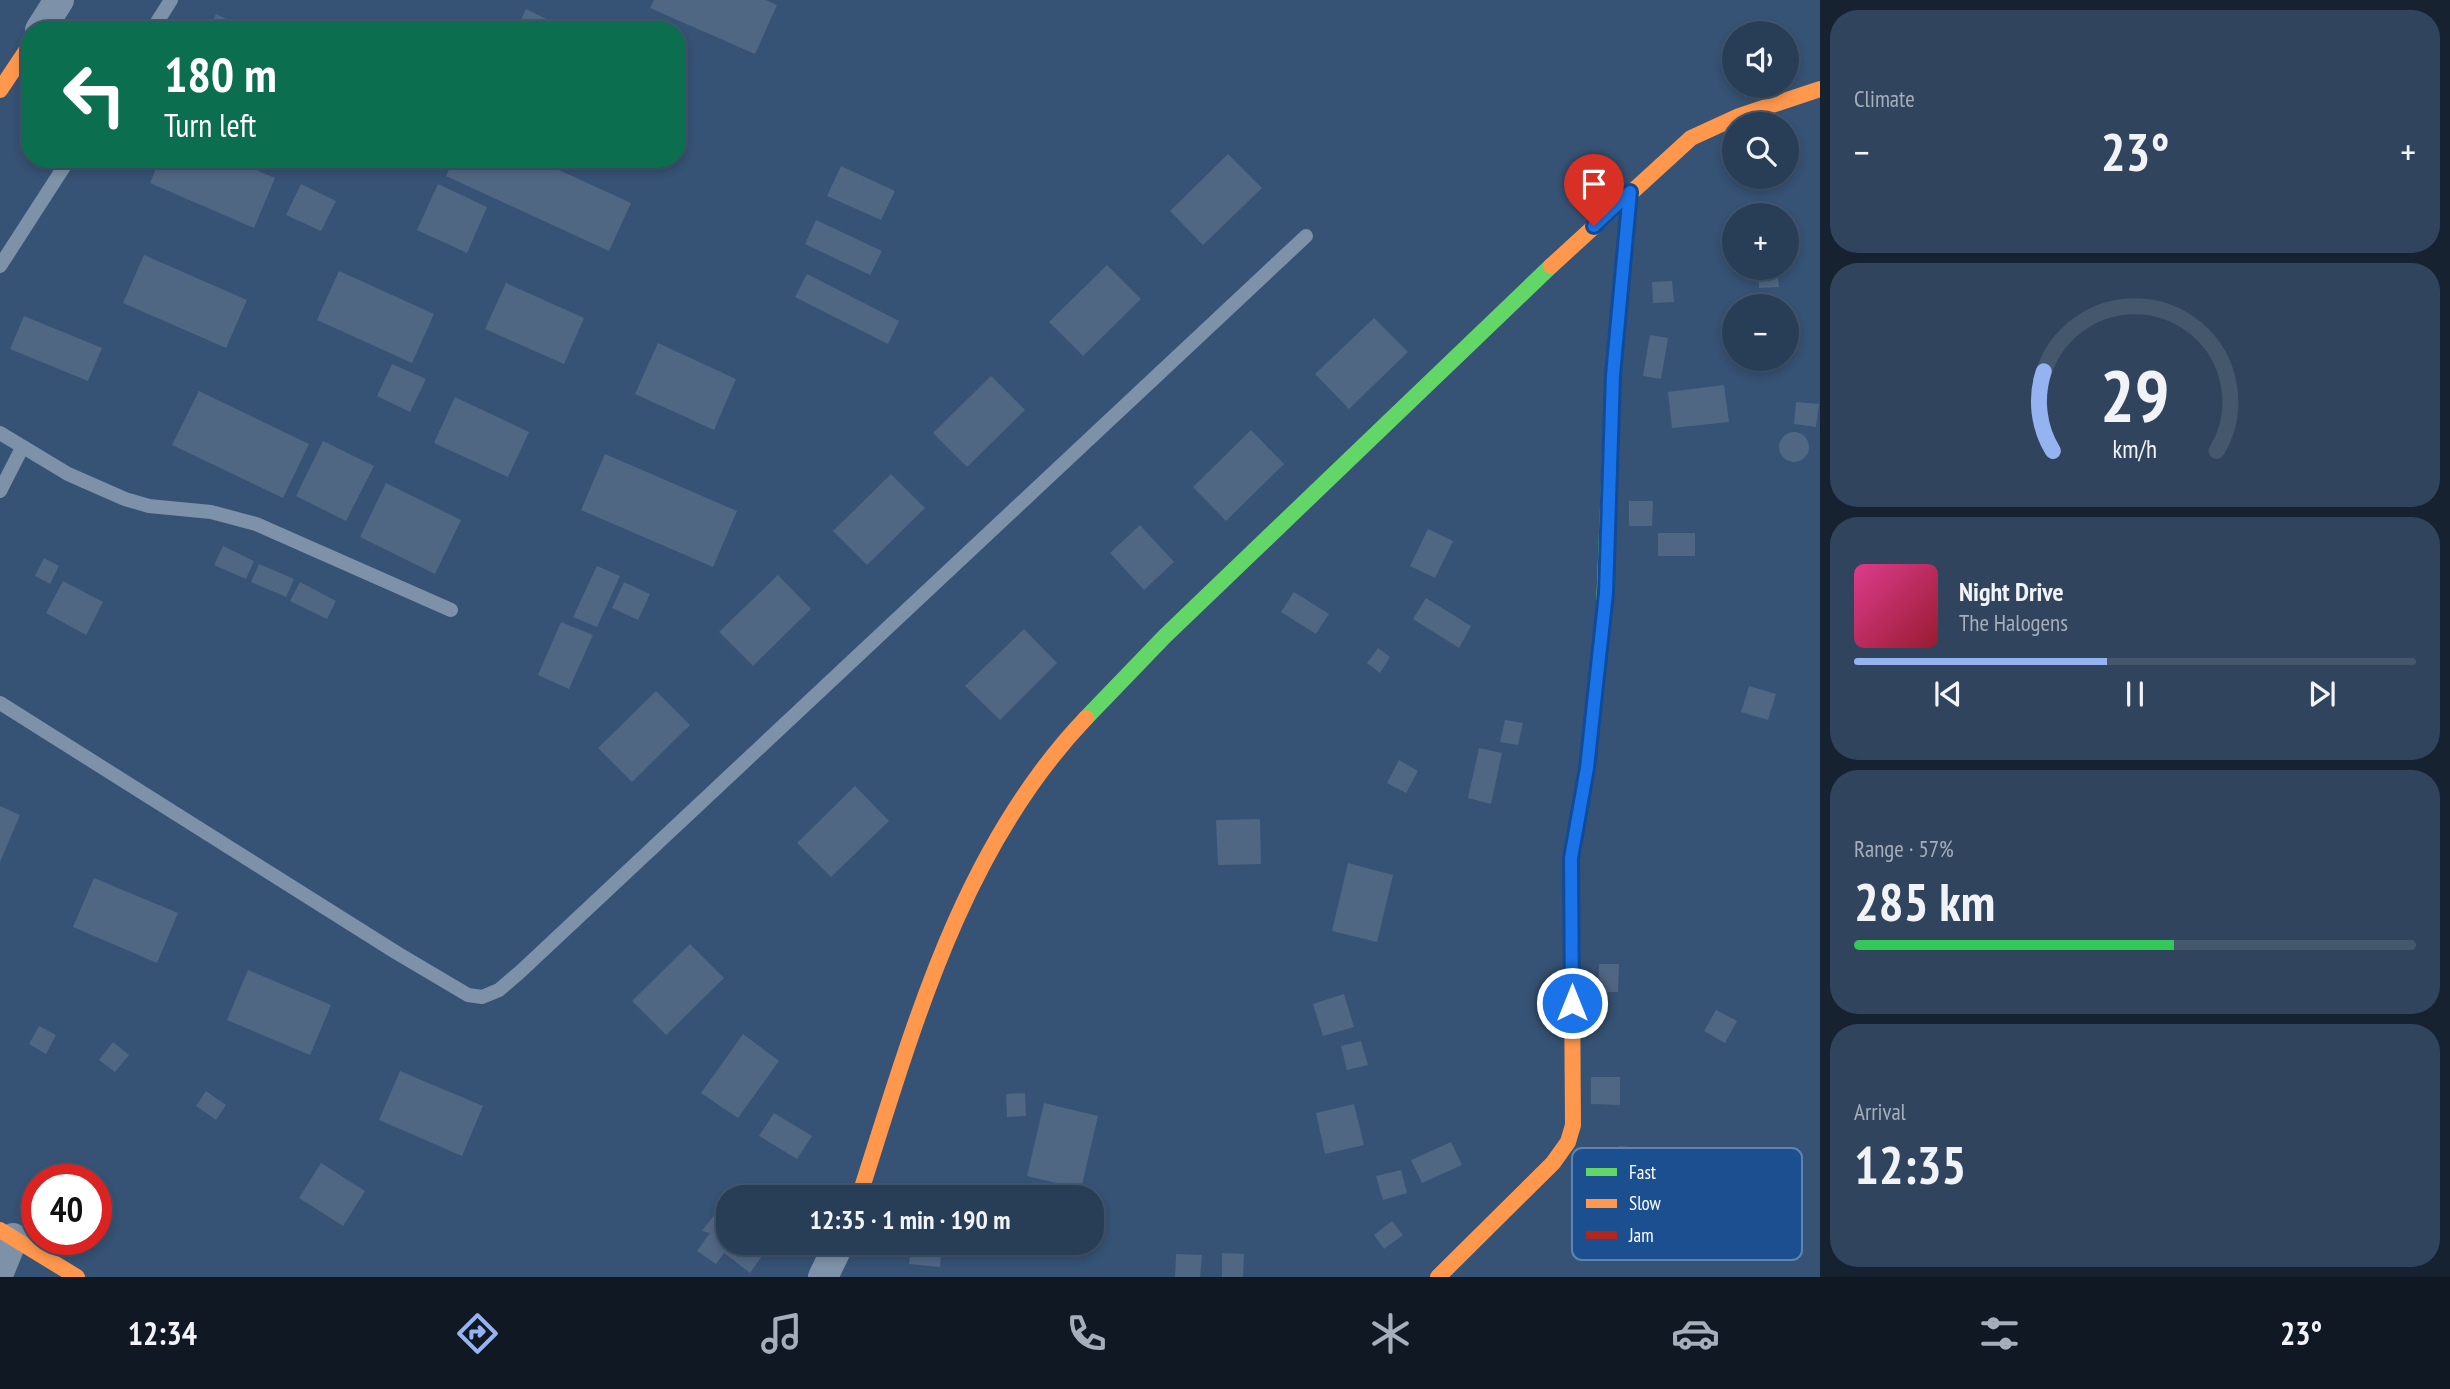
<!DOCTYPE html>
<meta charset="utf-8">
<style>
body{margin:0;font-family:"PT Sans Narrow",sans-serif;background:#30455d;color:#f1f3f6;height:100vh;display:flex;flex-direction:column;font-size:26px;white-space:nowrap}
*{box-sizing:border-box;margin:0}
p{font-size:23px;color:#a5aeba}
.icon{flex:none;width:38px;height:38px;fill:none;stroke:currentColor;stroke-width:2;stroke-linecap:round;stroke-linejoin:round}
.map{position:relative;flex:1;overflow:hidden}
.side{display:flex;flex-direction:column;gap:10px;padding:10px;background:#162230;width:630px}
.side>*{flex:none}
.guide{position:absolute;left:21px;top:21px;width:665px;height:147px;border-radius:28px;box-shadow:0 4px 10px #0003,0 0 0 2px #44576d;background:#0b6e4f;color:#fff;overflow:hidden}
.buttons{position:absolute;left:1722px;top:21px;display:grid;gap:14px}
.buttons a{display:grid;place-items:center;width:77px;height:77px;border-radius:50%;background:#283e57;box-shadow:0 4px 10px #0003,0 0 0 2px #44576d;font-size:35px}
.speed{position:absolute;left:21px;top:1164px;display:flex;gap:14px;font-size:35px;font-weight:700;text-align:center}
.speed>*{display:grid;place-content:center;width:91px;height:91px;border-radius:50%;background:#283e57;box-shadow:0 4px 10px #0003,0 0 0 2px #44576d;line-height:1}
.speed .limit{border:10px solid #d22;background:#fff;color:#111}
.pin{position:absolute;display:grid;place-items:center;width:60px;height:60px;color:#fff;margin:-72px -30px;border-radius:50% 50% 50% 0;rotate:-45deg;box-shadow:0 0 7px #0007}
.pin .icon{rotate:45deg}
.me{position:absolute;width:77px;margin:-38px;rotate:0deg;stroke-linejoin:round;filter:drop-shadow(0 0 5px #0008)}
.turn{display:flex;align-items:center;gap:24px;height:147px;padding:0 28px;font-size:32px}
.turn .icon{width:91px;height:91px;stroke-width:2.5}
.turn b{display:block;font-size:49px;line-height:60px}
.big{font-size:52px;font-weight:800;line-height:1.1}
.side .widget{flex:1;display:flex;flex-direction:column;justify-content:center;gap:10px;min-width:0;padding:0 24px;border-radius:28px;background:#30455d}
.side .dial{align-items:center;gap:0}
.dial svg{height:182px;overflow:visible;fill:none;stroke:#44576d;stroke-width:7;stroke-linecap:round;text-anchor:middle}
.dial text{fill:#f1f3f6;stroke:none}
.song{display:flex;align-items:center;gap:21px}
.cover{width:84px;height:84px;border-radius:10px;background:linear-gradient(135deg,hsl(330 70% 55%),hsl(350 70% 35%))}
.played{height:7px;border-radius:4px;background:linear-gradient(90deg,#95b2f1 45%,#44576d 45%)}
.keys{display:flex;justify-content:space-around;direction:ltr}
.heat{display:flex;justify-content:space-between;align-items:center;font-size:38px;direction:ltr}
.charge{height:10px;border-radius:5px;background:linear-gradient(90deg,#34c759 57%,#44576d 0)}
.trip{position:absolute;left:716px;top:1185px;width:388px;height:70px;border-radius:28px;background:#283e57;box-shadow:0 4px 10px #0003,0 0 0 2px #44576d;font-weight:800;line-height:70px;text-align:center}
.menu{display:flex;height:112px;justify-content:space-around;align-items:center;background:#101923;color:#a5aeba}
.menu .icon{width:49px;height:49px}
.menu .current{color:#95b2f1}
.menu b{font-size:32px;color:#f1f3f6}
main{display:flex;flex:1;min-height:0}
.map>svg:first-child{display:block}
.building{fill:#506783}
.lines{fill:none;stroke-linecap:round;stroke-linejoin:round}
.lane{stroke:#7d92a8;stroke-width:14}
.street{stroke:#7d92a8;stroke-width:30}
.fast{stroke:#63d668;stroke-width:16}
.slow{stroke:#ff974d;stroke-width:16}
.jam{stroke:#b3261e;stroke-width:16}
.route-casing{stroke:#114b97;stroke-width:18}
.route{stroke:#1a73e8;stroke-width:12}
.key{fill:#1b4f8f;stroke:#5f84b1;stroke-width:2}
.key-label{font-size:19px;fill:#fff}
</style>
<main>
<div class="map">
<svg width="1820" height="1277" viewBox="0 0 1820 1277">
<rect width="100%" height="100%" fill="#365274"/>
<path class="building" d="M654 0H766L777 5 755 54 650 8Z
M526 9 569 30H516Z
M216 14 248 30H209Z
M1228 154 1262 188 1203 245 1170 211Z
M160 159H231L275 178 254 228 150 183Z
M454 159H535L631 203 609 251 446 176Z
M841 166 895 191 881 220 827 196Z
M301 184 336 201 321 231 286 215Z
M438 184 487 207 467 253 417 230Z
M816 220 882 251 870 275 805 244Z
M144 255 247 300 226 348 123 303Z
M1107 265 1141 299 1083 356 1049 322Z
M1758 268H1777L1779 287 1759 288Z
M339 271 434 314 412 363 317 320Z
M807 274 899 321 888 344 795 297Z
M1672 281 1674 302 1653 303 1652 282Z
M506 283 584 318 564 364 485 329Z
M24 316 102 348 88 381 10 349Z
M1374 318 1408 352 1349 409 1315 374Z
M1650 335 1668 338 1661 379 1643 376Z
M658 343 736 379 714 430 635 394Z
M392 364 426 379 410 412 377 396Z
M991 376 1025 410 967 467 933 433Z
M1724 385 1729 422 1672 428 1668 392Z
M199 391 309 444 283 498 172 445Z
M455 397 529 432 508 477 434 443Z
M1796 402 1819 404 1816 427 1794 424Z
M1251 430 1284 464 1226 521 1193 487Z
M1779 447a15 15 0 1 1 30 0a15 15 0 1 1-30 0Z
M323 441 374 466 346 521 296 496Z
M605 454 737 511 713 567 581 510Z
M891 474 925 508 867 565 833 531Z
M386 483 461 520 435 574 360 537Z
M1629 501H1653L1652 526H1629Z
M1140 525 1174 562 1144 590 1110 553Z
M1428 529 1453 541 1435 578 1410 566Z
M1658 533H1695V556H1658Z
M223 546 254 561 246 579 214 565Z
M44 558 59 566 50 584 35 576Z
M259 564 294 579 286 597 251 582Z
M597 566 620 576 597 627 573 617Z
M778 575 811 609 753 666 719 632Z
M63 581 103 602 86 635 46 613Z
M300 582 336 601 327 619 290 601Z
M624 582 650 594 638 620 612 608Z
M1294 592 1329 614 1316 634 1281 612Z
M1426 598 1471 626 1459 648 1413 619Z
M561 622 593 635 569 689 538 675Z
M1024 629 1057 663 1000 720 965 686Z
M1378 648 1390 657 1380 673 1367 663Z
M1749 686 1776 694 1768 720 1741 712Z
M656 691 690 725 632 782 598 748Z
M1505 720 1523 723 1518 745 1500 742Z
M1479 748 1502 753 1491 804 1468 798Z
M1399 760 1418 771 1406 793 1387 783Z
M855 786 889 821 831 877 797 843Z
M0 806 20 815 0 862Z
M1260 819 1261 864 1218 865 1216 820Z
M1348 863 1393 875 1377 942 1332 931Z
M94 878 178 913 157 963 73 927Z
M690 944 724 978 666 1035 632 1001Z
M1599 964H1619L1618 992H1598Z
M248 970 331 1005 310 1055 227 1020Z
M1344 994 1354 1027 1323 1036 1313 1004Z
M1716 1010 1737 1021 1725 1043 1704 1031Z
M39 1026 56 1035 46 1054 29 1044Z
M743 1034 779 1061 738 1118 701 1093Z
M1361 1041 1368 1065 1347 1070 1341 1046Z
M113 1042 129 1055 115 1072 99 1060Z
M400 1071 483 1106 462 1156 379 1120Z
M1591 1077H1620V1105L1591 1104Z
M206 1091 226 1105 216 1120 196 1106Z
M1025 1093 1026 1116 1007 1117 1006 1094Z
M1044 1103 1098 1116 1081 1189 1027 1176Z
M1354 1104 1364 1145 1325 1154 1316 1113Z
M774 1113 812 1136 797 1159 759 1136Z
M1451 1142 1462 1165 1422 1183 1411 1160Z
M1619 1146 1643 1148 1641 1182 1610 1180 1611 1157 1618 1159Z
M321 1163 365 1191 343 1226 299 1198Z
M1401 1170 1407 1193 1383 1200 1376 1176Z
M717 1211 728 1218V1242H772L750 1273 724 1253 716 1264 697 1251 710 1233 702 1231Z
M1392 1221 1403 1235 1384 1249 1374 1235Z
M911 1242H942L940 1267 909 1264Z
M991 1242H1011V1247H991Z
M1222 1253 1244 1254 1243 1277H1222Z
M1176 1254 1202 1255 1200 1277H1175Z"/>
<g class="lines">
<path class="lane" d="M152 30 171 0
M0 266 69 159
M0 433 68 474 125 499 149 506 211 512 256 524 451 610
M0 491 22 448
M0 703 397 953 468 995 482 997 499 990 520 972 1306 236"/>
<path class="street" d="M40 30 59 0
M0 1270 13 1238
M823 1277 840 1242"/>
<path class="fast" d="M1604 609 1613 375 1630 192
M1086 718 1165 636 1551 266"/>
<path class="slow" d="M0 90 30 45
M1551 266 1691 138 1739 116 1820 89
M859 1197C913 1029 961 849 1086 718
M0 1230 77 1277
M1438 1277 1553 1163 1568 1142 1573 1125 1572 982"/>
<path class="jam" d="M1572 982 1571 858 1587 768 1604 609"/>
</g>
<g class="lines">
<defs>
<path id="route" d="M1572 1003 1571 858 1587 768 1606 593 1613 375 1630 192 1594 226"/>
</defs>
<use href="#route" class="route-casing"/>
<use href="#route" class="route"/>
</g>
<rect x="1572" y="1148" width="230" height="112" rx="10" class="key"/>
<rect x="1586" y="1168" width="31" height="8" fill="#63d668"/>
<rect x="1586" y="1199" width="31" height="9" fill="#ff974d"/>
<rect x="1586" y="1231" width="31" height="8" fill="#b3261e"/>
<g class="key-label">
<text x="1629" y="1179">Fast</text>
<text x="1629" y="1210">Slow</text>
<text x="1629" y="1242">Jam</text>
</g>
</svg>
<div class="buttons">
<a><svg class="icon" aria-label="sound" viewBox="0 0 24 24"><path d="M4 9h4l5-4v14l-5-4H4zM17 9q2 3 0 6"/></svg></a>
<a><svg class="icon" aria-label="search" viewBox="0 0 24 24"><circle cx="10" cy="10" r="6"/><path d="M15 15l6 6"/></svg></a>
<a>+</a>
<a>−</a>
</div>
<div class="speed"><div class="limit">40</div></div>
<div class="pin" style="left:1594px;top:226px;background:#d93025"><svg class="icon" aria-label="arrive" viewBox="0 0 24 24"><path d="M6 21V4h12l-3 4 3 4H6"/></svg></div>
<svg class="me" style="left:1572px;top:1003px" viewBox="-20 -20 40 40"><circle r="17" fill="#1a73e8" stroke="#fff" stroke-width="3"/><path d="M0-11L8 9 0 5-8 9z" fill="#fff"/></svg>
<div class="trip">12:35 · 1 min · 190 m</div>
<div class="guide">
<div class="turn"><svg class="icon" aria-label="left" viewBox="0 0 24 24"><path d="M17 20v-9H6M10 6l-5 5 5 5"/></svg><div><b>180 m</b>Turn left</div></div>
</div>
</div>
<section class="side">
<div class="widget"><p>Climate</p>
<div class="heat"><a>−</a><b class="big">23°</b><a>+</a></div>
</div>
<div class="widget dial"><svg viewBox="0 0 100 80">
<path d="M14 69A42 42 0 1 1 86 69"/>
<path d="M14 69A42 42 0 0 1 10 34" stroke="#95b2f1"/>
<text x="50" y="56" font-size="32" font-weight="700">29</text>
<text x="50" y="72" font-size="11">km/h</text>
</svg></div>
<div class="widget">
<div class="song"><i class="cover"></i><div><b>Night Drive</b><p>The Halogens</p></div></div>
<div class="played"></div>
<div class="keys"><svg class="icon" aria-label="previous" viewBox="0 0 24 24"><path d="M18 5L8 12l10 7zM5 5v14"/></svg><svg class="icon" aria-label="pause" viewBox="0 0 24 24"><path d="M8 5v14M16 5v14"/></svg><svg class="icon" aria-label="next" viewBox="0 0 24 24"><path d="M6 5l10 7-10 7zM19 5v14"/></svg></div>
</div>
<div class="widget"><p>Range · 57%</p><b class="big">285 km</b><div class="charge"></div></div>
<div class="widget"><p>Arrival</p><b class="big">12:35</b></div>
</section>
</main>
<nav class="menu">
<b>12:34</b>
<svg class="icon current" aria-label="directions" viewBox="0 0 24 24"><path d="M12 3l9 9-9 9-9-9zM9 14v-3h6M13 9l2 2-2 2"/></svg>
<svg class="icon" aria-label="music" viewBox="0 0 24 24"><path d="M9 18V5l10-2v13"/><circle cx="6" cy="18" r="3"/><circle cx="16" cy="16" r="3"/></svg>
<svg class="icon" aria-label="phone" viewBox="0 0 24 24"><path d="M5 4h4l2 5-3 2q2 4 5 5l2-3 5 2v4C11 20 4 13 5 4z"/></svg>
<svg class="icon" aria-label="climate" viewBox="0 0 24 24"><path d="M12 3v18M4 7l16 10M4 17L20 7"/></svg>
<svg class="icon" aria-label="car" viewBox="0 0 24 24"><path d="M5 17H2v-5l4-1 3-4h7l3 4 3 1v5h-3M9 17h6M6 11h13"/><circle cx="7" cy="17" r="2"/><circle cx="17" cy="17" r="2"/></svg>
<svg class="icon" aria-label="filters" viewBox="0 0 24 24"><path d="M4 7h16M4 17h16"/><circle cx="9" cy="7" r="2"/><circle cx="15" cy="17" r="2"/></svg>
<b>23°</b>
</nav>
